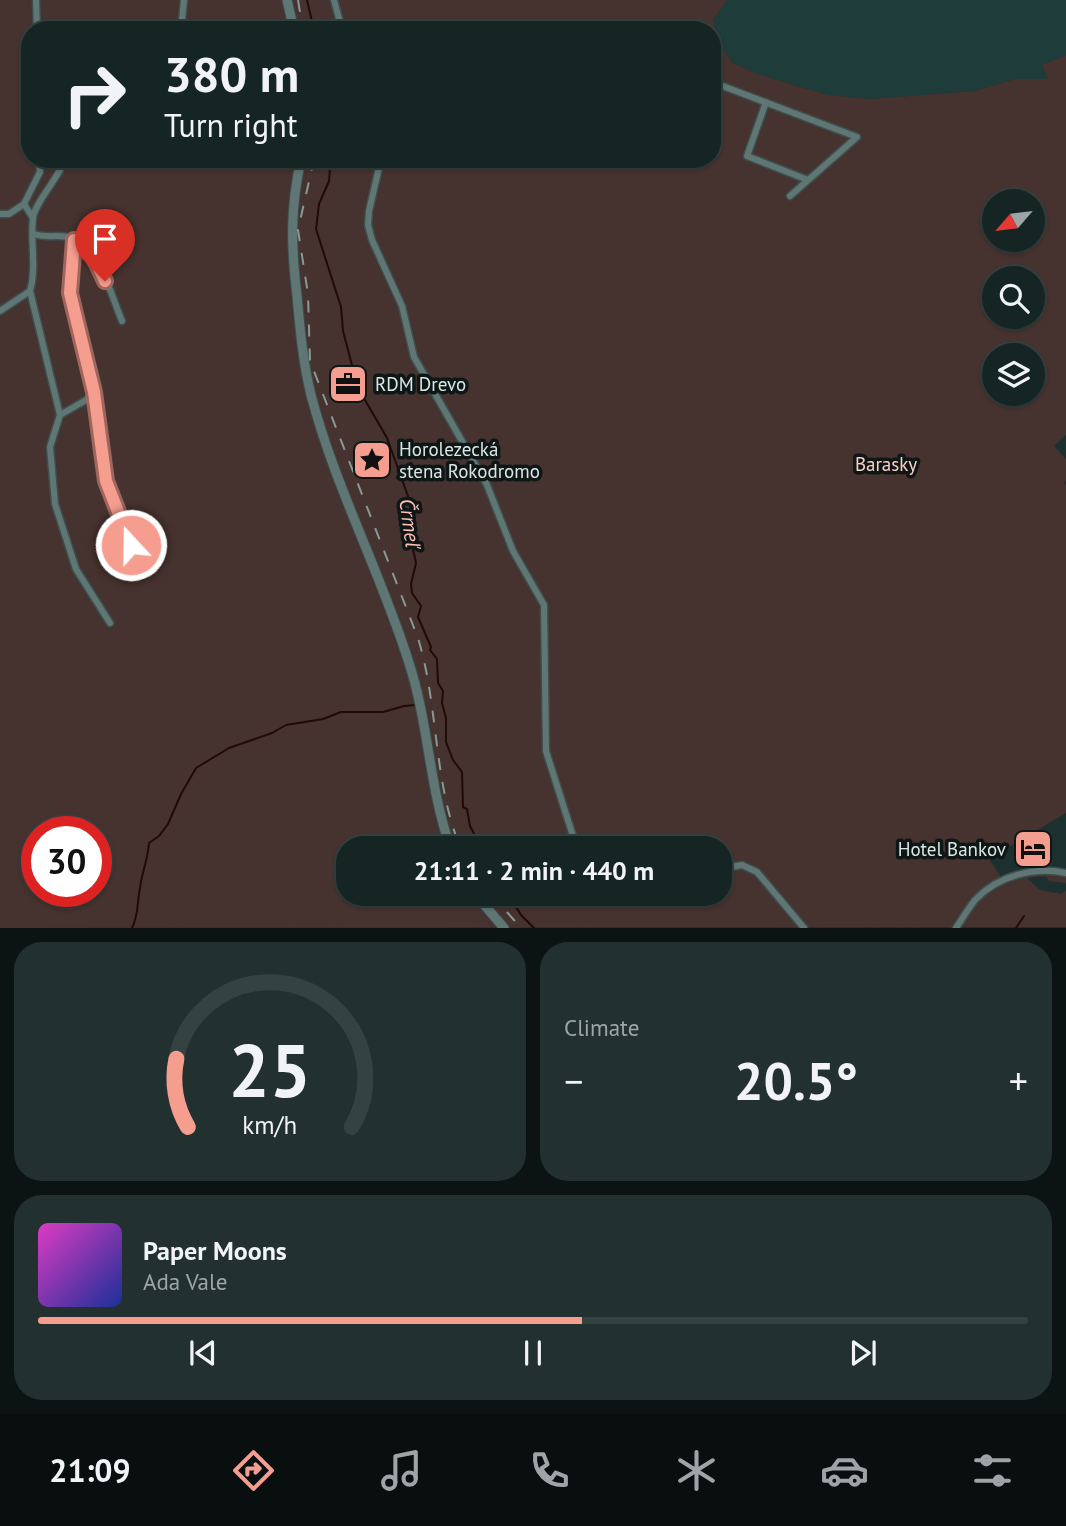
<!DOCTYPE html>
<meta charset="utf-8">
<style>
body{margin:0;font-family:"PT Sans",sans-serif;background:#223130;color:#f1f3f6;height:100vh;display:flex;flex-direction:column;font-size:26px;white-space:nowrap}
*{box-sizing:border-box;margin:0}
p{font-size:23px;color:#9da5a6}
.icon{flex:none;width:38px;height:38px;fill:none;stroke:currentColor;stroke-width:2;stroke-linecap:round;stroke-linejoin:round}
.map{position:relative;height:928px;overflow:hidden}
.details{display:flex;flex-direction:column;gap:14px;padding:14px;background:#0c1413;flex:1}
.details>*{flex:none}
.banner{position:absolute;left:21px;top:21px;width:700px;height:147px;border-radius:28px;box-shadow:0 2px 5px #0004,0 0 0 2px #344241;background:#152523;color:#f1f3f6;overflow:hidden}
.needle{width:46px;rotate:242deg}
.buttons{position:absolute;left:982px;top:189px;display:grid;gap:14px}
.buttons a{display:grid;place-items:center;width:63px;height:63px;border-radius:50%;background:#152523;box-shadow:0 2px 5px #0004,0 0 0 2px #344241;font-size:35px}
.speed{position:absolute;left:21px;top:816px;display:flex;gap:14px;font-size:35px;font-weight:700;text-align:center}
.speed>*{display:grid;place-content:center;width:91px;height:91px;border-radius:50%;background:#152523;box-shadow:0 2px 5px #0004,0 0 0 2px #344241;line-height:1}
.speed .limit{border:10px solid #d22;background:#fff;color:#111}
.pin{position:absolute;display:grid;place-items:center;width:60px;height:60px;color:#fff;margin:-72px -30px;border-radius:50% 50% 50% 0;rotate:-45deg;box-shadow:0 0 7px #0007}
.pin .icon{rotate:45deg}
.me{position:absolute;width:77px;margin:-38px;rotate:339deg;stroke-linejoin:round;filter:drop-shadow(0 0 5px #0008)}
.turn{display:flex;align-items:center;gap:24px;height:147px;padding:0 28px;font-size:32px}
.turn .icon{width:91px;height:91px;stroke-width:2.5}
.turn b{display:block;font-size:49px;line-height:60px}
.big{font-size:52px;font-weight:700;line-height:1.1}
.details .widget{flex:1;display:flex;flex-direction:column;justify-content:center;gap:10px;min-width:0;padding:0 24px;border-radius:28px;background:#223130}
.details .dial{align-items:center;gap:0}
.dial svg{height:182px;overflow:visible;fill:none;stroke:#344241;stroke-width:7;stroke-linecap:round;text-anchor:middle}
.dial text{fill:#f1f3f6;stroke:none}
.song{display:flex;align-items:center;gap:21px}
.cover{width:84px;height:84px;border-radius:10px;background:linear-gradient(135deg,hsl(310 70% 55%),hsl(230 70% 35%))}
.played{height:7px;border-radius:4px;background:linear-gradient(90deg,#f59d8f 55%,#344241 55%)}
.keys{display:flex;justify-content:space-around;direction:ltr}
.heat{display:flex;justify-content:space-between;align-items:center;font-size:38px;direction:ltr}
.details .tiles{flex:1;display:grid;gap:14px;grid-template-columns:1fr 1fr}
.widget:last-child{grid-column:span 2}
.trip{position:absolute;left:336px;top:836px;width:396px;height:70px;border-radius:28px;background:#152523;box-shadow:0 2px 5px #0004,0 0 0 2px #344241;font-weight:700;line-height:70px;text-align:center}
.dock{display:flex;height:112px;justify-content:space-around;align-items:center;background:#080f0e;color:#9da5a6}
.dock .icon{width:49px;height:49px}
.dock .selected{color:#f59d8f}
.dock b{font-size:32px;color:#f1f3f6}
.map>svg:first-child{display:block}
.built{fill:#1e3c3a}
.green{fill:#46322e;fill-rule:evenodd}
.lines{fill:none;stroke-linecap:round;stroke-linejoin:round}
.stream{stroke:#210a07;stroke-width:2}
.minor-casing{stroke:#3c4f4d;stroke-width:9}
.secondary-casing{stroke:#3c4f4d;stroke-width:11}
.minor{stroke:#5f7674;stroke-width:6}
.secondary{stroke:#5f7674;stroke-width:9}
.rail{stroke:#889997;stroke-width:2;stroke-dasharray:12 12;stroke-linecap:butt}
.route-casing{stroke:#9f665d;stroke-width:18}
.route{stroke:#f59d8f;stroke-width:12}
.labels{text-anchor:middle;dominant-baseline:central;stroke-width:7;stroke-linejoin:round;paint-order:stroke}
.poi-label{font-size:19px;fill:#dae7e6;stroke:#0e1716;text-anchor:start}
.park-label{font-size:19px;fill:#fecdc5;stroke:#0e1716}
.water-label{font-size:21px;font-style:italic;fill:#fabeb5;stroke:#0e1716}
</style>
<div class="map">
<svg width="1066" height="928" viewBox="0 0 1066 928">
<rect width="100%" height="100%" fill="#1c312f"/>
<path class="built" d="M728 0H1066V55L1043 65 1049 79H1015L975 91 869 99 828 95 758 74 733 63 718 43 713 18Z"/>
<path class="green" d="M0 0H728L713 19 718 43 733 63 758 74 828 95 869 99 975 91 1015 79H1048L1042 65 1066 55V435L1054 446 1066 459V481L1064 483 1066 485V813L989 859 1003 880 1023 873H1066V883L1049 881 1046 876 1027 878 1040 890 1061 894 1066 891V927L0 928ZM30 30H712V159H30ZM994 201H1032V240H994ZM994 278H1032V317H994ZM994 355H1032V394H994ZM37 831H96V891H37ZM348 849H719V894H348Z"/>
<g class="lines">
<path class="stream" d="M307 0 314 30
M326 159 330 169 329 181 319 204 316 229 341 307 343 331 358 388 387 438 409 499 413 524 412 545 416 563 411 584 412 593 421 606 418 617 431 647 430 650 437 659 438 683 443 691 442 703 446 718V742L453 760 462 772 463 807 467 809 470 826 482 849
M508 894 521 915 534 928
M132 928C139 914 137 902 140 888 142 872 148 859 149 843L159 836 168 824 181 794 196 768 229 748 272 733 286 725 323 719 341 712H383L404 706 416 705
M1016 928 1024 916"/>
<defs>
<path id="minor" d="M36 0 37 30
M334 0 342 30
M181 30 184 0
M720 85 857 137 790 196
M766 102 747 156 808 180
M381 159 369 211 368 225 372 240 402 306 414 357 487 485 513 551 544 605 546 751 573 836 584 849
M0 214H9L24 204
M33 218 24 204 40 172 39 159
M34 234C47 239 61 233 74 239L70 293 95 392 106 481 131 545
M74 239C101 252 111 295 122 321
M30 291 60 415 50 447 55 504 76 569 110 623
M0 311 30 291C37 267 30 242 33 218 35 202 59 178 65 159
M60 415 86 400 95 392
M719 869 742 865 757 872 804 928
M956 928C962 919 968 909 975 900 997 876 1035 866 1066 873"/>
<path id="secondary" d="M287 0 294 30
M301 159C290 210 291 245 297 296 300 329 303 363 311 395 335 487 381 573 409 663 429 724 429 789 451 849
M475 894 504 928"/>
</defs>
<use href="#minor" class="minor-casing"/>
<use href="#secondary" class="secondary-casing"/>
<use href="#minor" class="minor"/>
<use href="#secondary" class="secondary"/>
<path class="rail" d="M298 0 303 30
M314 159 298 230 308 294 310 361 418 638C439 707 433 783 461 849
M491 894 521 928"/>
</g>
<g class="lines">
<defs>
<path id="route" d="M105 281C97 264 91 247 74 240L70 293 94 392 106 481 131 545"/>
</defs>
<use href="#route" class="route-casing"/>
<use href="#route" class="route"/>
</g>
<defs>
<symbol id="office-square" viewBox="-11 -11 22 22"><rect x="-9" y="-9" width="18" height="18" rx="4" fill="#f59d8f" stroke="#0e1716"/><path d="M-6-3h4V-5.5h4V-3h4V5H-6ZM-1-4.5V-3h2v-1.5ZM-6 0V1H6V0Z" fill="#111"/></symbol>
<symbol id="sight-square" viewBox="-11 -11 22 22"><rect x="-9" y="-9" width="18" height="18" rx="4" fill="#f59d8f" stroke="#0e1716"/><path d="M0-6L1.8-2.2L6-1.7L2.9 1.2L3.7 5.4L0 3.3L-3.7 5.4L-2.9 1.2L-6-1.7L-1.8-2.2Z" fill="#111"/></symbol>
<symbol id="hotel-square" viewBox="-11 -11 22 22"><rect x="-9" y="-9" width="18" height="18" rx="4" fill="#f59d8f" stroke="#0e1716"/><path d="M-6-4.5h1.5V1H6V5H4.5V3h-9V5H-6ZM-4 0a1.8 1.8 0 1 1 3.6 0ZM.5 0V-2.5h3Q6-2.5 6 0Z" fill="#111"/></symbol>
</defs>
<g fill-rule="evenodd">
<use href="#office-square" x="326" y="362" width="44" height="44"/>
<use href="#sight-square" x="350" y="438" width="44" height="44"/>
<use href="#hotel-square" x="1011" y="827" width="44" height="44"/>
</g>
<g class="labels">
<g class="poi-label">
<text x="375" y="384">RDM Drevo</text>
<text x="399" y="449">Horolezecká<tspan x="399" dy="22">stena Rokodromo</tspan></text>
<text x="1006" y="849" text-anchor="end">Hotel Bankov</text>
</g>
<g class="park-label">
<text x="886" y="464">Barasky</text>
</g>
<g class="water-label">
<text transform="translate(410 523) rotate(82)">Črmeľ</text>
</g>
</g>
</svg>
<div class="buttons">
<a><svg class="needle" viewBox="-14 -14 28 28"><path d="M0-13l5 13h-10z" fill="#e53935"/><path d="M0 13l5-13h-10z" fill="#9da5a6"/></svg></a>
<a><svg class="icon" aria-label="search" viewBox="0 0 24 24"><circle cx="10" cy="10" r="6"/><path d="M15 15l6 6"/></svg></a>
<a><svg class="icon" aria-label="layers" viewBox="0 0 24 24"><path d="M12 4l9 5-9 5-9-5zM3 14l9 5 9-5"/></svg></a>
</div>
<div class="speed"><div class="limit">30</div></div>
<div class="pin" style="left:105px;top:281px;background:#d93025"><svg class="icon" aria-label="arrive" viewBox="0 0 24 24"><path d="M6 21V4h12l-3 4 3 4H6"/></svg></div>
<svg class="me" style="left:131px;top:545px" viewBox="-20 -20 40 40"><circle r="17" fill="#f59d8f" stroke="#fff" stroke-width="3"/><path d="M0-11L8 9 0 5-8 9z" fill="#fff"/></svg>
<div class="trip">21:11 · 2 min · 440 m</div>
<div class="banner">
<div class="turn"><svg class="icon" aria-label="right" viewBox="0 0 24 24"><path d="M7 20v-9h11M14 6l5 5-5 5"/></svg><div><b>380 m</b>Turn right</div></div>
</div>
</div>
<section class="details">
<div class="tiles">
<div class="widget dial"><svg viewBox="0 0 100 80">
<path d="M14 69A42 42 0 1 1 86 69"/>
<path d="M14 69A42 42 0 0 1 9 39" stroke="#f59d8f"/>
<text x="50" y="56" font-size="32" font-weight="700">25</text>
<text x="50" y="72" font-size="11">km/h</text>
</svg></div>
<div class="widget"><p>Climate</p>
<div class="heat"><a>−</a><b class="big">20.5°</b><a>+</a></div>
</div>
<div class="widget">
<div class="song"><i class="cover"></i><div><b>Paper Moons</b><p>Ada Vale</p></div></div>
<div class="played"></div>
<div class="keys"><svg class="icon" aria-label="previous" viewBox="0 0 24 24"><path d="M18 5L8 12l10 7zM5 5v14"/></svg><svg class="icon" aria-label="pause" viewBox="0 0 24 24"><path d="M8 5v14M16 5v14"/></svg><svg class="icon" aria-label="next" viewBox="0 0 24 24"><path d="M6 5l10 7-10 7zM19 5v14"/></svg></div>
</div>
</div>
</section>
<nav class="dock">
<b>21:09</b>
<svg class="icon selected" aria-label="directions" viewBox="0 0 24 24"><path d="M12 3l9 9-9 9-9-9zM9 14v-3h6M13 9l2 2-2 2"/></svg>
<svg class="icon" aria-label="music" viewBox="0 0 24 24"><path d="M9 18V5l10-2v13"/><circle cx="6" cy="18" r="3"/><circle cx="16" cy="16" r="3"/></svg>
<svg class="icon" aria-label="phone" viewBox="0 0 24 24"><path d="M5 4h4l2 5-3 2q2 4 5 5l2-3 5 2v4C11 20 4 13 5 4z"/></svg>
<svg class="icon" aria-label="climate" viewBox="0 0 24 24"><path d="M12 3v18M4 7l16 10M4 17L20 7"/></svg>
<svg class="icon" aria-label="car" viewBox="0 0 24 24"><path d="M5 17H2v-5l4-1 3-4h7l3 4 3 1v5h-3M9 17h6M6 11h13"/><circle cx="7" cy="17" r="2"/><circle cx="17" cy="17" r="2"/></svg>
<svg class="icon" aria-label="filters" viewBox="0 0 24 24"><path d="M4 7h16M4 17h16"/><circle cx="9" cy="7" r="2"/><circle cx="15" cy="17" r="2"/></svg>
</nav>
